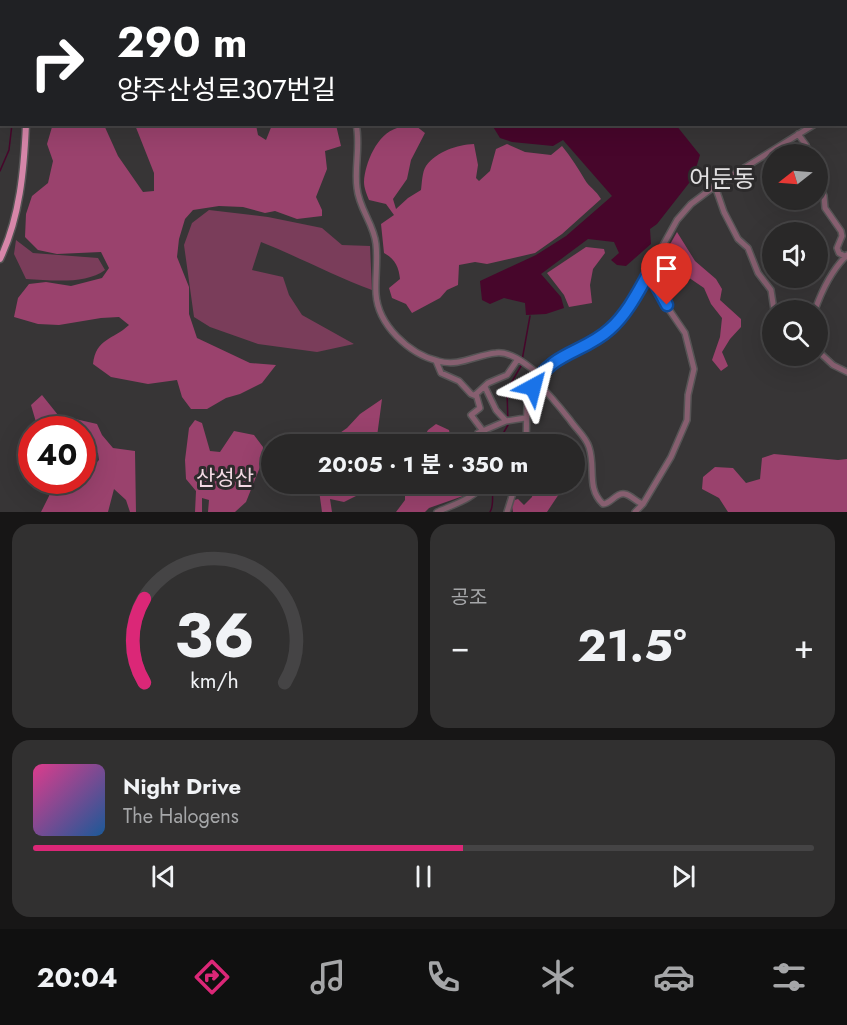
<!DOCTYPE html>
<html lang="ko">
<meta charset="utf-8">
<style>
body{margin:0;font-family:Jost,"Noto Sans KR",sans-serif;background:#313030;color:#f1f3f6;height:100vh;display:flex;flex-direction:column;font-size:22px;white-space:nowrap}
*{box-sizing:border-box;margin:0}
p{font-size:20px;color:#a5a6a8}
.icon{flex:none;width:33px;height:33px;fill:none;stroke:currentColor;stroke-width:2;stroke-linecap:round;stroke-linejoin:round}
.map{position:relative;height:512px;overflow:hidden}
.side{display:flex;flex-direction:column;gap:12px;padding:12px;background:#171616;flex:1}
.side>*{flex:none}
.guide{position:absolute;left:0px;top:0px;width:848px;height:126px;box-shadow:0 6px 24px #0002,0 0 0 2px #454445;background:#202124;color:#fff;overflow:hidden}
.needle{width:39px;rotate:253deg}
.tools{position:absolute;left:762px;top:144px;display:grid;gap:12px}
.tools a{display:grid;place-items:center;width:66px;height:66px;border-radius:50%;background:#292828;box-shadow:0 6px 24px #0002,0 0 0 2px #454445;font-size:30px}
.speed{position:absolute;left:18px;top:416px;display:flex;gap:12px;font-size:30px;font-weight:700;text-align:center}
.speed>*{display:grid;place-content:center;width:78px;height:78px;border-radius:50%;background:#292828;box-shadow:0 6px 24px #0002,0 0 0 2px #454445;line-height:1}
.speed .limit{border:9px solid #d22;background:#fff;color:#111}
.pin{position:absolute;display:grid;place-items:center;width:51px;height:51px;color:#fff;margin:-62px -26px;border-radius:50% 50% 50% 0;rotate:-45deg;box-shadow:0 0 6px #0007}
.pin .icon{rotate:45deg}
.me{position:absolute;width:66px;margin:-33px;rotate:38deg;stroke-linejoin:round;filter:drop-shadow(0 0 4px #0008)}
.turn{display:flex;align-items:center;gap:21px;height:126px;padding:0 18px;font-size:27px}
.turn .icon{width:78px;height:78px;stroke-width:2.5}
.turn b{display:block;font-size:42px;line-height:51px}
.big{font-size:45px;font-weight:700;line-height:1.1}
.side .card{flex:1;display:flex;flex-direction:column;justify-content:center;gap:9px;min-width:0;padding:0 21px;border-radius:18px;background:#313030}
.side .dial{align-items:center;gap:0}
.dial svg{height:156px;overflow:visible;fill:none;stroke:#454445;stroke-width:7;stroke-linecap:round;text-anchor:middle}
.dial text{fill:#f1f3f6;stroke:none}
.song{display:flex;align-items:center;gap:18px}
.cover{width:72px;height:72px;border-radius:9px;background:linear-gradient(135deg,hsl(330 70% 55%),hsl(210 70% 35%))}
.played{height:6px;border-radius:3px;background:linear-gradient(90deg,#db2777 55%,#454445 55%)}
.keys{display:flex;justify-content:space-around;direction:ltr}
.heat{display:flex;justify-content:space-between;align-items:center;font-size:33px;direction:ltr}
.side .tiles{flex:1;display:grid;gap:12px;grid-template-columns:1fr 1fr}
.card:last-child{grid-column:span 2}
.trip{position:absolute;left:261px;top:434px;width:324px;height:60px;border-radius:30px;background:#292828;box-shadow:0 6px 24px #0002,0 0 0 2px #454445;font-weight:700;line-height:60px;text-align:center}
.menu{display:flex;height:96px;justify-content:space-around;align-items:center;background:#101010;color:#a5a6a8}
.menu .icon{width:42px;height:42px}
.menu .selected{color:#db2777}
.menu b{font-size:27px;color:#f1f3f6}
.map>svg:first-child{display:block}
.green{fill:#7a3d5a}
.forest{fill:#9a426d}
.water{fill:#47062b}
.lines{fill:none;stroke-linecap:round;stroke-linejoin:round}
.stream{stroke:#47062b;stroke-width:1.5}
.minor-casing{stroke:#565455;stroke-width:8}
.major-casing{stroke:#565455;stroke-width:9}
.minor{stroke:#875f70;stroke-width:5}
.major{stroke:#d686a9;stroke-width:6}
.route-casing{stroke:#114b97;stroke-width:15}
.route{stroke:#1a73e8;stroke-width:10}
.labels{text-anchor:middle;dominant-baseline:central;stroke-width:6;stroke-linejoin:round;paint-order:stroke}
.park-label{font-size:21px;fill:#f4dae4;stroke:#2d2b2c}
.quarter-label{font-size:24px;fill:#e2e0e1;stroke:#2d2b2c}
</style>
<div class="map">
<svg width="847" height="512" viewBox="0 0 847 512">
<rect width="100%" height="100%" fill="#373536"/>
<path class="green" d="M209 210 268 217 322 228 342 245 370 246 372 290C334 276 299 257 261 242L252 270 283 277 289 295 302 315 354 344 317 352 258 344 210 327 194 317 184 245 192 223Z
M16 240 33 253 98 258 105 270C85 285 50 280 26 279L14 254Z"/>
<path class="forest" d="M55 125H104L118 156 143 192 154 191V173L135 125H256L258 135 266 140 272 125H336L341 146 325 151 327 169 316 197 322 210V216L297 219 275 211 265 213 243 207 219 206 193 210 185 219 179 239 177 257 189 287V314L197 338 250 363 276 365 262 383 240 394 226 398 207 409H191L182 397 177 380 148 384 111 377 93 364C96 338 113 340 129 325L119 317 101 318 59 325 38 324 14 317 18 298 29 284 46 282 71 286 102 278 109 268 101 252 57 254 38 250 25 237 26 214 32 196 48 183 53 161 47 144 52 127Z
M416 126 425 133 411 160 407 179 393 199 396 209 408 198 421 190C422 183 422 172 426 166 437 151 457 145 474 144L478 165 476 178 479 181 490 171 496 149 507 144 525 152 551 155 562 146C571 157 578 168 585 180 589 187 596 190 601 199L562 234 535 253 487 264 475 262 459 265 458 285 447 290 440 298 412 313 406 304 392 298 389 288 400 279C399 267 395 259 384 253L381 224 394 215 386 204 369 200C367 195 364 188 364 182 365 163 377 134 397 128 403 126 410 127 416 126Z
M677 232 695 261 716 279 722 289 720 300 741 319V327L730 339 722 352 728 366 721 371 712 360 720 337 722 318 711 304 704 288 682 273 668 248Z
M586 247 604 249 605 253 593 269 590 285 592 303 569 307 564 295 547 273Z
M42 395 58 415 97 424 102 435 113 448 135 451 136 512H130L126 500 114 489 108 512H41L49 496 52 480H82L83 467 90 469 99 460 98 453 83 449 82 429H38L31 405Z
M382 399 376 444H333L334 437 347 428 360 414Z
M195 420 202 423 210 451 220 452 234 431 254 435 263 447 262 462 246 502 235 512H208L209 500 202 498V512H195L196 491 186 479 185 460 189 428Z
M436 424 449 430 452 444H420L428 430Z
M774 454 838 460 847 459V512H728L719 498 702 489 703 477 715 467 733 468 746 483 760 479 762 458Z
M318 483H364L360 494 344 502 330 499 332 512H322Z
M405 483H471L466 495 429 508 425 512H396L405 500Z
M535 483H550V490L559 494 547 512H513L511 501 518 499 524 505 532 497Z"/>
<path class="water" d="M492 125H676L700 155 693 178 657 224 650 229 651 244 626 266 617 265 611 260 619 253 614 242 588 239 541 274 561 297 564 308 546 314 526 315 525 303 504 298 490 304 482 300 480 281 536 255 566 236 612 196 563 140 553 146 512 142 500 138Z"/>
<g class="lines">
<path class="stream" d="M794 0V2
M18 2V0
M646 2 647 0
M846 60 847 61
M0 171 9 150 12 124
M497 444 508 425 507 390 521 366 530 316
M490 512C495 504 491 493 493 483"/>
<defs>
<path id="minor" d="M91 0 95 2
M236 0 238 2
M846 95 847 94
M846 110 847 111
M356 124C361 145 354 167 357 188 359 209 374 224 376 244 378 261 375 278 376 294 378 325 409 354 438 361 460 367 475 355 496 353 512 351 528 366 540 375
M798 134 806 145 809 154
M818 180 824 196 825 208 841 231 842 236 837 248 839 253 846 257
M715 186 724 212 738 239 748 248 758 273 771 290 774 310
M815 310C822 290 831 271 847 255
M818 351 833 365 847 372
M436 361 441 373 459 381 471 394 476 396
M536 381C549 394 559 406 570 420 576 429 586 437 589 447 596 468 586 488 603 504 611 504 616 492 625 494 631 495 636 502 643 504L671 457 687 420 688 395 694 369 685 333 668 308 655 283 647 275
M485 387 496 410 506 421
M483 431 471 415 480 408 476 394 488 383 507 375 518 359
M481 444 478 433 506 421 525 418
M526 444 527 405 540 375 560 357 604 334 617 322 635 296 677 220 691 204 715 186 815 124
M437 512C452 505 477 498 483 483
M507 512 516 483
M635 512 643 504"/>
<path id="major" d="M35 2V0
M0 259C20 217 24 170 26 124"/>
</defs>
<use href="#minor" class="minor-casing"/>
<use href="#major" class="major-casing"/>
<use href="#minor" class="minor"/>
<use href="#major" class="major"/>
</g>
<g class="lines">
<defs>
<path id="route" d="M533 387C551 352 584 353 610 329 626 315 637 294 647 276L655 283 667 305"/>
</defs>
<use href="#route" class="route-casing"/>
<use href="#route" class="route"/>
</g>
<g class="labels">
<g class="park-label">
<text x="225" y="478">산성산</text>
</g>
<g class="quarter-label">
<text x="722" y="178">어둔동</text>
</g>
</g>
</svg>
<div class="tools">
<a><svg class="needle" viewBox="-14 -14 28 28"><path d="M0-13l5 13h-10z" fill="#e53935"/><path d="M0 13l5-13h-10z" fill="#a5a6a8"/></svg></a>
<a><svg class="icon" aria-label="sound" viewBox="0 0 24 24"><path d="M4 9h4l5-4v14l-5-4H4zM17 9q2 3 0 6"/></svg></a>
<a><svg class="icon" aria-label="search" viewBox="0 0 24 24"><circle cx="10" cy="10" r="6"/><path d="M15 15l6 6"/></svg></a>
</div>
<div class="speed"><div class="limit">40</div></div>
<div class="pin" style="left:667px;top:305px;background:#d93025"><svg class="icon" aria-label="arrive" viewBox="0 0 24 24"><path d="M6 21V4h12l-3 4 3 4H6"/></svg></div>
<svg class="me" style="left:533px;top:387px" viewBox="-20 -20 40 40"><path d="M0-17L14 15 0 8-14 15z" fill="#1a73e8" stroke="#fff" stroke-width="4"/></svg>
<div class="trip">20:05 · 1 분 · 350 m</div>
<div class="guide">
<div class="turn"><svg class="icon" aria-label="right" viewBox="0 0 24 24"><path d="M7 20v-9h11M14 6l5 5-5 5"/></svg><div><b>290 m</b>양주산성로307번길</div></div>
</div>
</div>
<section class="side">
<div class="tiles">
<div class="card dial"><svg viewBox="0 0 100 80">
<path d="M14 69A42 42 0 1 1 86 69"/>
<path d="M14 69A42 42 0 0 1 14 26" stroke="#db2777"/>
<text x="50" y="56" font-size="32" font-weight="700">36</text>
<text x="50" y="72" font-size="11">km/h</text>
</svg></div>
<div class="card"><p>공조</p>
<div class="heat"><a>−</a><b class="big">21.5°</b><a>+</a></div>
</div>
<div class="card">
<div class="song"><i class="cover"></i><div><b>Night Drive</b><p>The Halogens</p></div></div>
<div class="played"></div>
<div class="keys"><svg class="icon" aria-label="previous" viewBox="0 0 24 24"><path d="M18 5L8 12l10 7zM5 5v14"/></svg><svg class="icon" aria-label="pause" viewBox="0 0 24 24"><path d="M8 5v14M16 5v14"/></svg><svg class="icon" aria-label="next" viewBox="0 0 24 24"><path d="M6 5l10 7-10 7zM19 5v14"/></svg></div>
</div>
</div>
</section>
<nav class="menu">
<b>20:04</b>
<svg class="icon selected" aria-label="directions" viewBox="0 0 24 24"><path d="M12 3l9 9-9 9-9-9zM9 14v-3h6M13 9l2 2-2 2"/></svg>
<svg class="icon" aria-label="music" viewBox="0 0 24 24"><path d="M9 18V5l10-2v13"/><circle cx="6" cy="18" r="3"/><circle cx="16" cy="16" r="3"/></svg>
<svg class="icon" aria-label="phone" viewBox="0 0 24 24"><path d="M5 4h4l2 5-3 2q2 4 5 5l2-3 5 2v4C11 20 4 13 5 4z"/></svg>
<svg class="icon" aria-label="climate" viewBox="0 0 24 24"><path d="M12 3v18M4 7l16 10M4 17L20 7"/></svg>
<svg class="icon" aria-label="car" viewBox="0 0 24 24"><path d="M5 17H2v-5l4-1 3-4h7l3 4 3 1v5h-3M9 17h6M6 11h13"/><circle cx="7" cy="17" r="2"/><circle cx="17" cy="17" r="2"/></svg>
<svg class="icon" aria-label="filters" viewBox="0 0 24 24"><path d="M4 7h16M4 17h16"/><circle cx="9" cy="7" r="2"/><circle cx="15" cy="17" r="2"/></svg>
</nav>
